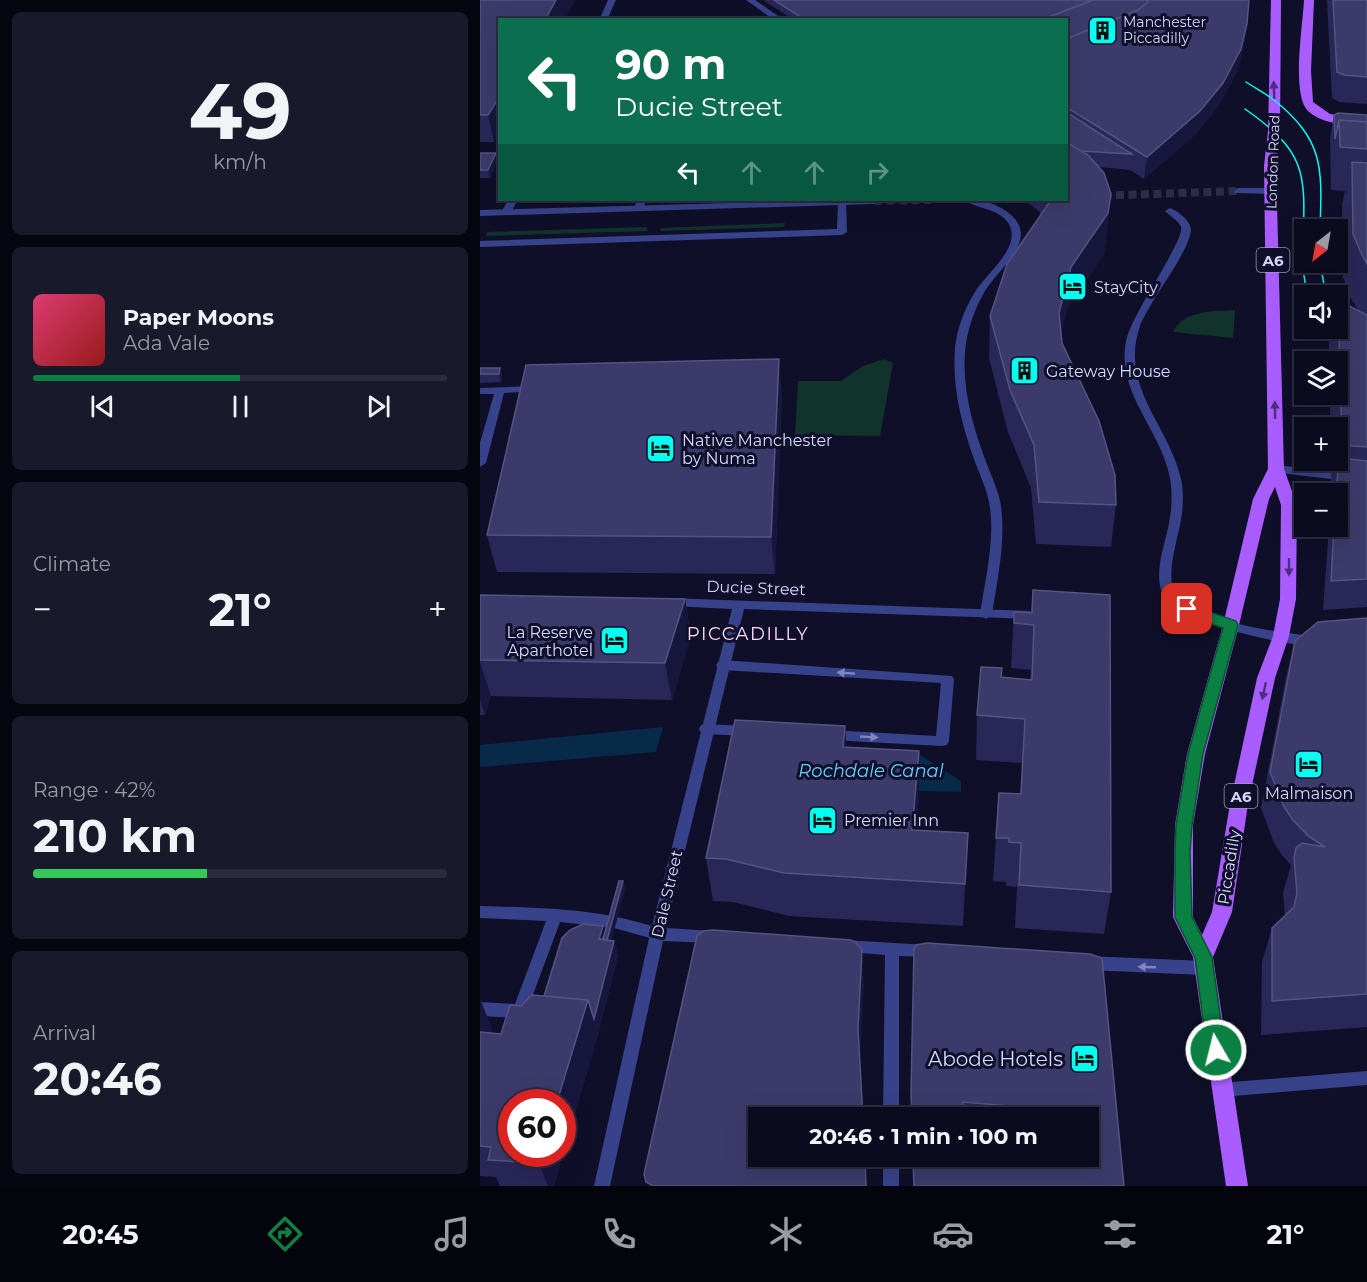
<!DOCTYPE html>
<meta charset="utf-8">
<style>
body{margin:0;font-family:Montserrat,sans-serif;background:#19192c;color:#f1f3f6;height:100vh;display:flex;flex-direction:column;font-size:22px;white-space:nowrap}
*{box-sizing:border-box;margin:0}
p{font-size:20px;color:#9a9ba4}
.icon{flex:none;width:33px;height:33px;fill:none;stroke:currentColor;stroke-width:2;stroke-linecap:round;stroke-linejoin:round}
.map{position:relative;flex:1;overflow:hidden}
.panel{display:flex;flex-direction:column;gap:12px;padding:12px;background:#060611;width:480px}
.panel>*{flex:none}
.hud{position:absolute;left:18px;top:18px;width:570px;height:183px;border-radius:0px;box-shadow:0 6px 24px #0002,0 0 0 2px #2b2b3d;background:#0b6e4f;color:#fff;overflow:hidden}
.needle{width:39px;rotate:211deg}
.tools{position:absolute;left:814px;top:219px;display:grid;gap:12px}
.tools a{display:grid;place-items:center;width:54px;height:54px;border-radius:0px;background:#0b0b1f;box-shadow:0 6px 24px #0002,0 0 0 2px #2b2b3d;font-size:30px}
.speed{position:absolute;left:18px;top:1089px;display:flex;gap:12px;font-size:30px;font-weight:700;text-align:center}
.speed>*{display:grid;place-content:center;width:78px;height:78px;border-radius:50%;background:#0b0b1f;box-shadow:0 6px 24px #0002,0 0 0 2px #2b2b3d;line-height:1}
.speed .limit{border:9px solid #d22;background:#fff;color:#111}
.pin{position:absolute;display:grid;place-items:center;width:51px;height:51px;color:#fff;margin:-26px;border-radius:12px;box-shadow:0 3px 9px #0006}
.me{position:absolute;width:66px;margin:-33px;rotate:352deg;stroke-linejoin:round;filter:drop-shadow(0 0 4px #0008)}
.turn{display:flex;align-items:center;gap:21px;height:126px;padding:0 18px;font-size:27px}
.turn .icon{width:78px;height:78px;stroke-width:2.5}
.turn b{display:block;font-size:42px;line-height:51px}
.lanes{display:flex;align-items:center;height:57px;padding:0 18px;background:#0003;justify-content:center;gap:30px;direction:ltr}
.lanes .off{opacity:.35}
.big{font-size:45px;font-weight:700;line-height:1.1}
.panel .widget{flex:1;display:flex;flex-direction:column;justify-content:center;gap:9px;min-width:0;padding:0 21px;border-radius:9px;background:#19192c}
.panel .dial{align-items:center;gap:0}
.dial b{font-size:78px;line-height:1}
.song{display:flex;align-items:center;gap:18px}
.cover{width:72px;height:72px;border-radius:9px;background:linear-gradient(135deg,hsl(340 70% 55%),hsl(0 70% 35%))}
.played{height:6px;border-radius:3px;background:linear-gradient(90deg,#0b8043 50%,#2b2b3d 50%)}
.keys{display:flex;justify-content:space-around;direction:ltr}
.heat{display:flex;justify-content:space-between;align-items:center;font-size:33px;direction:ltr}
.charge{height:9px;border-radius:4px;background:linear-gradient(90deg,#34c759 42%,#2b2b3d 0)}
.trip{position:absolute;left:268px;top:1107px;width:351px;height:60px;border-radius:0px;background:#0b0b1f;box-shadow:0 6px 24px #0002,0 0 0 2px #2b2b3d;font-weight:700;line-height:60px;text-align:center}
.dock{display:flex;height:96px;justify-content:space-around;align-items:center;background:#04040c;color:#9a9ba4}
.dock .icon{width:42px;height:42px}
.dock .on{color:#0b8043}
.dock b{font-size:27px;color:#f1f3f6}
main{display:flex;flex:1;min-height:0}
.map>svg:first-child{display:block}
.green{fill:#11332c}
.water{fill:#082a49}
.lines{fill:none;stroke-linecap:round;stroke-linejoin:round}
.tertiary-tunnel{stroke:#2d2d49;stroke-width:8;stroke-dasharray:8 4.5;stroke-linecap:butt}
.service{fill:#38428a;fill-rule:evenodd}
.minor{fill:#38428a;fill-rule:evenodd}
.tertiary{fill:#38428a;fill-rule:evenodd}
.primary{fill:#a95dff;fill-rule:evenodd}
.tram{stroke:#02fff0;stroke-width:1.5}
.wall{fill:#292758}
.shaded-wall{fill:#17163d}
.building{fill:#3c3a6a;stroke:#545381;stroke-width:1.5}
.oneway{fill:#4d2e7f}
.oneway2{fill:#7f86bf}
.route{fill:#0b8043;stroke:#07532c;stroke-width:1.5}
.labels{text-anchor:middle;dominant-baseline:central;stroke-width:6;stroke-linejoin:round;paint-order:stroke}
.far-poi-label{font-size:14px;fill:#d6d8ff;stroke:#0f0f29;text-anchor:start}
.far-street-label{font-size:14px;fill:#d6d8ff;stroke:#0f0f29}
.shield{fill:#0f0f29;stroke:#9a9cbf;stroke-width:1.5}
.shield-label{font-size:15px;font-weight:bold;fill:#d6d8ff}
.poi-label{font-size:16px;fill:#d6d8ff;stroke:#0f0f29;text-anchor:start}
.street-label{font-size:16px;fill:#d6d8ff;stroke:#0f0f29}
.neighbourhood-label{font-size:18px;letter-spacing:1.5px;fill:#ffd8f7;stroke:#0f0f29}
.water-label{font-size:18px;font-style:italic;fill:#64d0ff;stroke:#0f0f29}
.near-poi-label{font-size:20px;fill:#d6d8ff;stroke:#0f0f29;text-anchor:end}
</style>
<main>
<section class="panel">
<div class="widget dial"><b>49</b><p>km/h</p></div>
<div class="widget">
<div class="song"><i class="cover"></i><div><b>Paper Moons</b><p>Ada Vale</p></div></div>
<div class="played"></div>
<div class="keys"><svg class="icon" aria-label="previous" viewBox="0 0 24 24"><path d="M18 5L8 12l10 7zM5 5v14"/></svg><svg class="icon" aria-label="pause" viewBox="0 0 24 24"><path d="M8 5v14M16 5v14"/></svg><svg class="icon" aria-label="next" viewBox="0 0 24 24"><path d="M6 5l10 7-10 7zM19 5v14"/></svg></div>
</div>
<div class="widget"><p>Climate</p>
<div class="heat"><a>−</a><b class="big">21°</b><a>+</a></div>
</div>
<div class="widget"><p>Range · 42%</p><b class="big">210 km</b><div class="charge"></div></div>
<div class="widget"><p>Arrival</p><b class="big">20:46</b></div>
</section>
<div class="map">
<svg width="887" height="1186" viewBox="0 0 887 1186">
<rect width="100%" height="100%" fill="#0f0f29"/>
<path class="green" d="M305 223 304 227 181 231 180 228Z
M167 227V231L6 236 7 232Z
M755 310 753 338 693 332C704 309 733 312 755 310Z
M404 359 413 363 400 436 315 435 318 381H361L383 366Z"/>
<path class="water" d="M183 727 176 752 0 767V745Z
M268 744 440 755 481 781V792L369 789Z"/>
<g class="lines">
<path class="tertiary-tunnel" d="M586 197 758 191
M394 201 451 200"/>
<path class="service" d="M266 0H275L304 20H294Z
M156 200H166L163 210H157L155 208Z
M358 200H362L366 202 367 232 362 235 0 247V241L357 229Z
M484 200C498 198 511 202 523 209 566 236 520 266 505 291 496 306 489 325 486 343 480 385 493 428 508 467 513 480 519 492 521 506 526 542 517 580 512 615L506 619 500 615C505 579 516 538 509 502 506 487 499 473 494 459 481 422 472 387 475 348 477 328 485 308 495 292 506 273 548 243 525 219 513 208 496 208 484 200Z
M55 386 59 387 60 389 59 391 24 393 6 463 0 467V443L14 394H0V388Z
M796 465 851 471 857 475 851 479 792 472 790 469 792 466Z
M242 660 472 676 474 679 469 741 467 745 462 746 350 740 345 739 343 735 345 731 350 730 456 736 461 683 242 670 238 668 236 665 238 662Z
M226 724 267 726 272 727 274 731 272 735 267 736 226 734 221 733 219 729 221 725Z
M0 906C61 908 124 908 182 930L184 934 182 938 177 940 134 928 80 922 45 1016 40 1018 0 1016V1002L35 1004 66 921 0 918Z"/>
<path class="minor" d="M128 0H136L127 20H119Z
M28 200H38L29 215H23L21 213Z
M690 208C698 211 711 221 711 230 709 253 670 300 660 326 639 387 689 425 701 479 704 492 703 507 701 520 698 540 682 582 699 598 724 622 799 633 833 636L837 638 839 641 837 644C822 649 774 636 757 632 736 626 707 620 690 604 667 582 687 543 690 517 693 499 692 481 686 463 672 421 637 388 646 341 651 315 705 240 701 227 699 221 690 216 685 211Z
M190 598 550 611 556 615 550 619 264 609 186 928 233 931 238 932 240 937 238 942 233 943 183 941 130 1186H114L170 934 252 609 190 606 184 602Z
M364 940 448 945 453 946 455 951 453 956 448 957 419 956V1118H403L405 955 359 951 357 946 359 941Z
M606 956 725 961 730 963 732 968 730 973 725 975 606 970 601 968 599 963 601 958Z
M887 1071V1085L741 1097 735 1095 733 1090 735 1085 741 1083Z
M403 1156H419V1186H403Z"/>
<path class="tertiary" d="M758 188H790L794 191 790 194 755 193 754 191Z
M354 200 399 201 394 204 0 216V210Z"/>
<path class="primary" d="M791 0H801L800 131 796 166 804 469 817 505 816 599 809 636 795 678 768 804 752 912 733 957 768 1186H746L713 957 693 917 695 825 707 754 743 625 773 499 788 469 784 166 788 131ZM795 487 801 505 800 599 793 636 777 678 750 804 732 912 722 935 713 917V825L725 754 759 625 789 499Z
M824 0H834L831 71 833 102 850 114 887 119V125C868 125 843 125 828 111 811 94 823 25 824 0Z"/>
<path class="tram" d="M766 82C775 88 785 93 794 100 845 141 842 169 840 230
M765 109C825 151 826 171 823 241 822 260 823 278 828 296
M840 262 846 296"/>
</g>
<path class="wall" d="M0 0H95L84 20H20L14 142H0Z
M283 0H769L767 24 764 44 758 70 739 105 717 133 664 179 650 170 619 167 631 194 624 254 587 309 581 334 582 343 636 505 631 547 556 544 551 488 528 432 509 358 510 316 561 214 559 211 544 200H586V20H314Z
M847 0H887V104L859 102 852 98Z
M854 115H887V607L843 610 849 526H858V494H851V460H858V428H850V394H858V362H849V341L852 328H858V301L879 311 871 299 863 277 862 204 865 191 851 190 850 137Z
M0 153 18 161 10 178H0Z
M0 368H20L22 376 21 382 0 383Z
M302 395 295 574 17 572 7 535Z
M553 590 631 892 624 934 535 928 537 887 526 886V882L513 881 519 793 540 794 542 763 496 760 497 715 521 677 550 680 551 670 531 668 534 612 551 613Z
M0 595 205 599 211 636 192 700 11 696 5 715H0Z
M887 618V1027L781 1035 782 962 792 928 805 916 803 893 811 865 802 855 794 843 781 808 806 677 815 641Z
M367 747 439 751V795L436 830 488 833 483 926 309 916 253 902 233 901 226 858Z
M143 881 145 889 131 941H134L138 956 118 1034 74 1186H20L16 1177 0 1176V999L12 1029 11 1033 21 1034 41 1006 64 996 125 933Z
M447 943 610 954 622 958 644 1186H433L432 1156H481L480 1160 496 1161 497 1156H609V1118H431L434 950 436 945Z"/>
<path class="shaded-wall" d="M76 0H95L84 20H65Z
M767 24 764 44 758 70 739 105 717 133 664 179 667 157Z
M20 96V133L14 142 8 115Z
M16 153 18 161 10 178 8 170Z
M631 194 624 254 587 309 576 355 579 313 591 267Z
M299 359 302 395 295 574 291 537Z
M20 368 22 376 21 382 19 374Z
M205 599 211 636 192 700 185 663Z
M0 662 11 696 5 715 0 699Z
M365 726 368 770 363 747Z
M439 751V795L432 873V830Z
M488 833 486 876 483 926 485 884Z
M143 881 145 889 128 954 126 946Z
M123 926 127 941 119 939Z
M134 941 138 956 118 1034 114 1019Z
M382 950 384 985 380 1062 378 1029Z
M0 999 12 1029 2 1064 0 1060Z
M108 1000 118 1034 74 1186H68L59 1163 62 1154H82V1102H77Z"/>
<path class="building" d="M0 0H76L65 20H20V96L8 115H0Z
M294 0H613L561 20H325Z
M613 0H668L667 3 658 10 591 37 586 41V20H561Z
M668 0H769L767 24 761 49 743 83 720 111 667 157 586 107V41L591 37 658 10 667 3Z
M853 0H887V77L864 75 857 72Z
M586 112 652 154 601 151 586 142Z
M858 113 887 115V122L859 120 855 139 854 115Z
M859 120 887 122V149L860 147Z
M586 142 608 155 624 173 631 194 628 213 591 267 579 313 582 343 619 421 635 475 636 505 559 502 554 445 530 390 510 316 527 264 571 200H586Z
M0 153H16L8 170H0Z
M872 162 887 163V264L882 255 873 234Z
M858 300 887 315V447L862 445Z
M299 359 291 537 7 535 46 365Z
M0 368H20L19 374H0Z
M859 458 887 461V579L851 581 854 526H858V494H856Z
M553 590 630 595 631 892 539 885 541 843 529 842V838H516L519 793 541 794 545 719 497 715 501 667 522 668 521 677 552 680 554 625 534 623V612L552 613Z
M0 595 205 599 185 663 0 660Z
M887 618V994L792 1001V928L814 907 817 893 814 858 816 848 822 843 845 847 828 836 813 820 804 807 790 772 815 641 838 622Z
M255 720 365 726 363 747 439 751 432 830 488 833 485 884 304 873 246 859 226 858Z
M139 881H143L127 940 123 939Z
M103 924 123 926 119 939 134 941 114 1019 108 1000 64 996 82 938 90 930Z
M233 930 371 940 375 942 382 950 378 1029 383 1118H279V1156H385L386 1186H173L166 1182 164 1174 217 936 223 931Z
M447 943 610 954 622 958 644 1186H434L433 1156H475V1160L497 1161V1156H609V1118H555L554 1108 483 1102 482 1118H432L431 1093 434 950 436 945Z
M52 995 108 1000 77 1102H32V1154H62L59 1163 8 1160 11 1147 0 1146V1032L21 1034 30 1005 41 1006Z"/>
<defs><path id="oneway-solid" d="M-6-.8H1V-3.2L6.5 0L1 3.2V.8H-6Z" transform="scale(1.5)"/></defs>
<g class="oneway">
<use href="#oneway-solid" transform="translate(794 90) rotate(-92)"/>
<use href="#oneway-solid" transform="translate(795 410) rotate(-91)"/>
<use href="#oneway-solid" transform="translate(809 567) rotate(90)"/>
<use href="#oneway-solid" transform="translate(784 691) rotate(102)"/>
</g>
<g class="oneway2">
<use href="#oneway-solid" transform="translate(366 673) rotate(-176)"/>
<use href="#oneway-solid" transform="translate(389 737) rotate(3)"/>
<use href="#oneway-solid" transform="translate(667 967) rotate(-178)"/>
</g>
<path class="route" d="M707 604 756 621 758 625 723 754 712 825 710 852 712 917 732 957 745 1050 742 1055 736 1058 730 1055 727 1050 715 958 695 917V852L696 825 708 754 743 628 702 613 700 609 702 606Z"/>
<defs>
<symbol id="building-square" viewBox="-11 -11 22 22"><rect x="-9" y="-9" width="18" height="18" rx="4" fill="#02fff0" stroke="#0f0f29"/><path d="M-4-6H4V6H1V3H-1V6H-4ZM-2.5-4.3h1.7v1.8h-1.7ZM.8-4.3h1.7v1.8H.8ZM-2.5-1h1.7V.8h-1.7ZM.8-1h1.7V.8H.8Z" fill="#111"/></symbol>
<symbol id="hotel-square" viewBox="-11 -11 22 22"><rect x="-9" y="-9" width="18" height="18" rx="4" fill="#02fff0" stroke="#0f0f29"/><path d="M-6-4.5h1.5V1H6V5H4.5V3h-9V5H-6ZM-4 0a1.8 1.8 0 1 1 3.6 0ZM.5 0V-2.5h3Q6-2.5 6 0Z" fill="#111"/></symbol>
</defs>
<g fill-rule="evenodd">
<use href="#building-square" x="606" y="14" width="33" height="33"/>
<use href="#hotel-square" x="576" y="270" width="33" height="33"/>
<use href="#building-square" x="528" y="354" width="33" height="33"/>
<use href="#hotel-square" x="164" y="432" width="33" height="33"/>
<use href="#hotel-square" x="118" y="624" width="33" height="33"/>
<use href="#hotel-square" x="812" y="748" width="33" height="33"/>
<use href="#hotel-square" x="326" y="804" width="33" height="33"/>
<use href="#hotel-square" x="588" y="1042" width="33" height="33"/>
</g>
<g class="labels">
<g class="far-poi-label">
<text x="643" y="22">Manchester<tspan x="643" dy="16">Piccadilly</tspan></text>
</g>
<g class="far-street-label">
<text transform="translate(793 162) rotate(-88)">London Road</text>
</g>
<g class="shield">
<rect x="776.5" y="248" width="33" height="24" rx="4.5"/>
<rect x="744.5" y="784" width="33" height="24" rx="4.5"/>
</g>
<g class="shield-label">
<text x="793" y="260">A6</text>
<text x="761" y="796">A6</text>
</g>
<g class="poi-label">
<text x="614" y="287">StayCity</text>
<text x="566" y="371">Gateway House</text>
<text x="202" y="440">Native Manchester<tspan x="202" dy="18">by Numa</tspan></text>
<text x="113" y="632" text-anchor="end">La Reserve<tspan x="113" dy="18">Aparthotel</tspan></text>
<text x="829" y="793" text-anchor="middle">Malmaison</text>
<text x="364" y="820">Premier Inn</text>
</g>
<g class="street-label">
<text transform="translate(276 588) rotate(2)">Ducie Street</text>
<text transform="translate(749 867) rotate(-81)">Piccadilly</text>
<text transform="translate(187 894) rotate(-77)">Dale Street</text>
</g>
<g class="neighbourhood-label">
<text x="268" y="634">PICCADILLY</text>
</g>
<g class="water-label">
<text x="391" y="771">Rochdale Canal</text>
</g>
<g class="near-poi-label">
<text x="583" y="1059">Abode Hotels</text>
</g>
</g>
</svg>
<div class="tools">
<a><svg class="needle" viewBox="-14 -14 28 28"><path d="M0-13l5 13h-10z" fill="#e53935"/><path d="M0 13l5-13h-10z" fill="#9a9ba4"/></svg></a>
<a><svg class="icon" aria-label="sound" viewBox="0 0 24 24"><path d="M4 9h4l5-4v14l-5-4H4zM17 9q2 3 0 6"/></svg></a>
<a><svg class="icon" aria-label="layers" viewBox="0 0 24 24"><path d="M12 4l9 5-9 5-9-5zM3 14l9 5 9-5"/></svg></a>
<a>+</a>
<a>−</a>
</div>
<div class="speed"><div class="limit">60</div></div>
<div class="pin" style="left:707px;top:609px;background:#d93025"><svg class="icon" aria-label="arrive" viewBox="0 0 24 24"><path d="M6 21V4h12l-3 4 3 4H6"/></svg></div>
<svg class="me" style="left:736px;top:1050px" viewBox="-20 -20 40 40"><circle r="17" fill="#0b8043" stroke="#fff" stroke-width="3"/><path d="M0-11L8 9 0 5-8 9z" fill="#fff"/></svg>
<div class="trip">20:46 · 1 min · 100 m</div>
<div class="hud">
<div class="turn"><svg class="icon" aria-label="left" viewBox="0 0 24 24"><path d="M17 20v-9H6M10 6l-5 5 5 5"/></svg><div><b>90 m</b>Ducie Street</div></div>
<div class="lanes"><svg class="icon" aria-label="left" viewBox="0 0 24 24"><path d="M17 20v-9H6M10 6l-5 5 5 5"/></svg><svg class="icon off" aria-label="ahead" viewBox="0 0 24 24"><path d="M12 20V5M6 11l6-6 6 6"/></svg><svg class="icon off" aria-label="ahead" viewBox="0 0 24 24"><path d="M12 20V5M6 11l6-6 6 6"/></svg><svg class="icon off" aria-label="right" viewBox="0 0 24 24"><path d="M7 20v-9h11M14 6l5 5-5 5"/></svg></div>
</div>
</div>
</main>
<nav class="dock">
<b>20:45</b>
<svg class="icon on" aria-label="directions" viewBox="0 0 24 24"><path d="M12 3l9 9-9 9-9-9zM9 14v-3h6M13 9l2 2-2 2"/></svg>
<svg class="icon" aria-label="music" viewBox="0 0 24 24"><path d="M9 18V5l10-2v13"/><circle cx="6" cy="18" r="3"/><circle cx="16" cy="16" r="3"/></svg>
<svg class="icon" aria-label="phone" viewBox="0 0 24 24"><path d="M5 4h4l2 5-3 2q2 4 5 5l2-3 5 2v4C11 20 4 13 5 4z"/></svg>
<svg class="icon" aria-label="climate" viewBox="0 0 24 24"><path d="M12 3v18M4 7l16 10M4 17L20 7"/></svg>
<svg class="icon" aria-label="car" viewBox="0 0 24 24"><path d="M5 17H2v-5l4-1 3-4h7l3 4 3 1v5h-3M9 17h6M6 11h13"/><circle cx="7" cy="17" r="2"/><circle cx="17" cy="17" r="2"/></svg>
<svg class="icon" aria-label="filters" viewBox="0 0 24 24"><path d="M4 7h16M4 17h16"/><circle cx="9" cy="7" r="2"/><circle cx="15" cy="17" r="2"/></svg>
<b>21°</b>
</nav>
